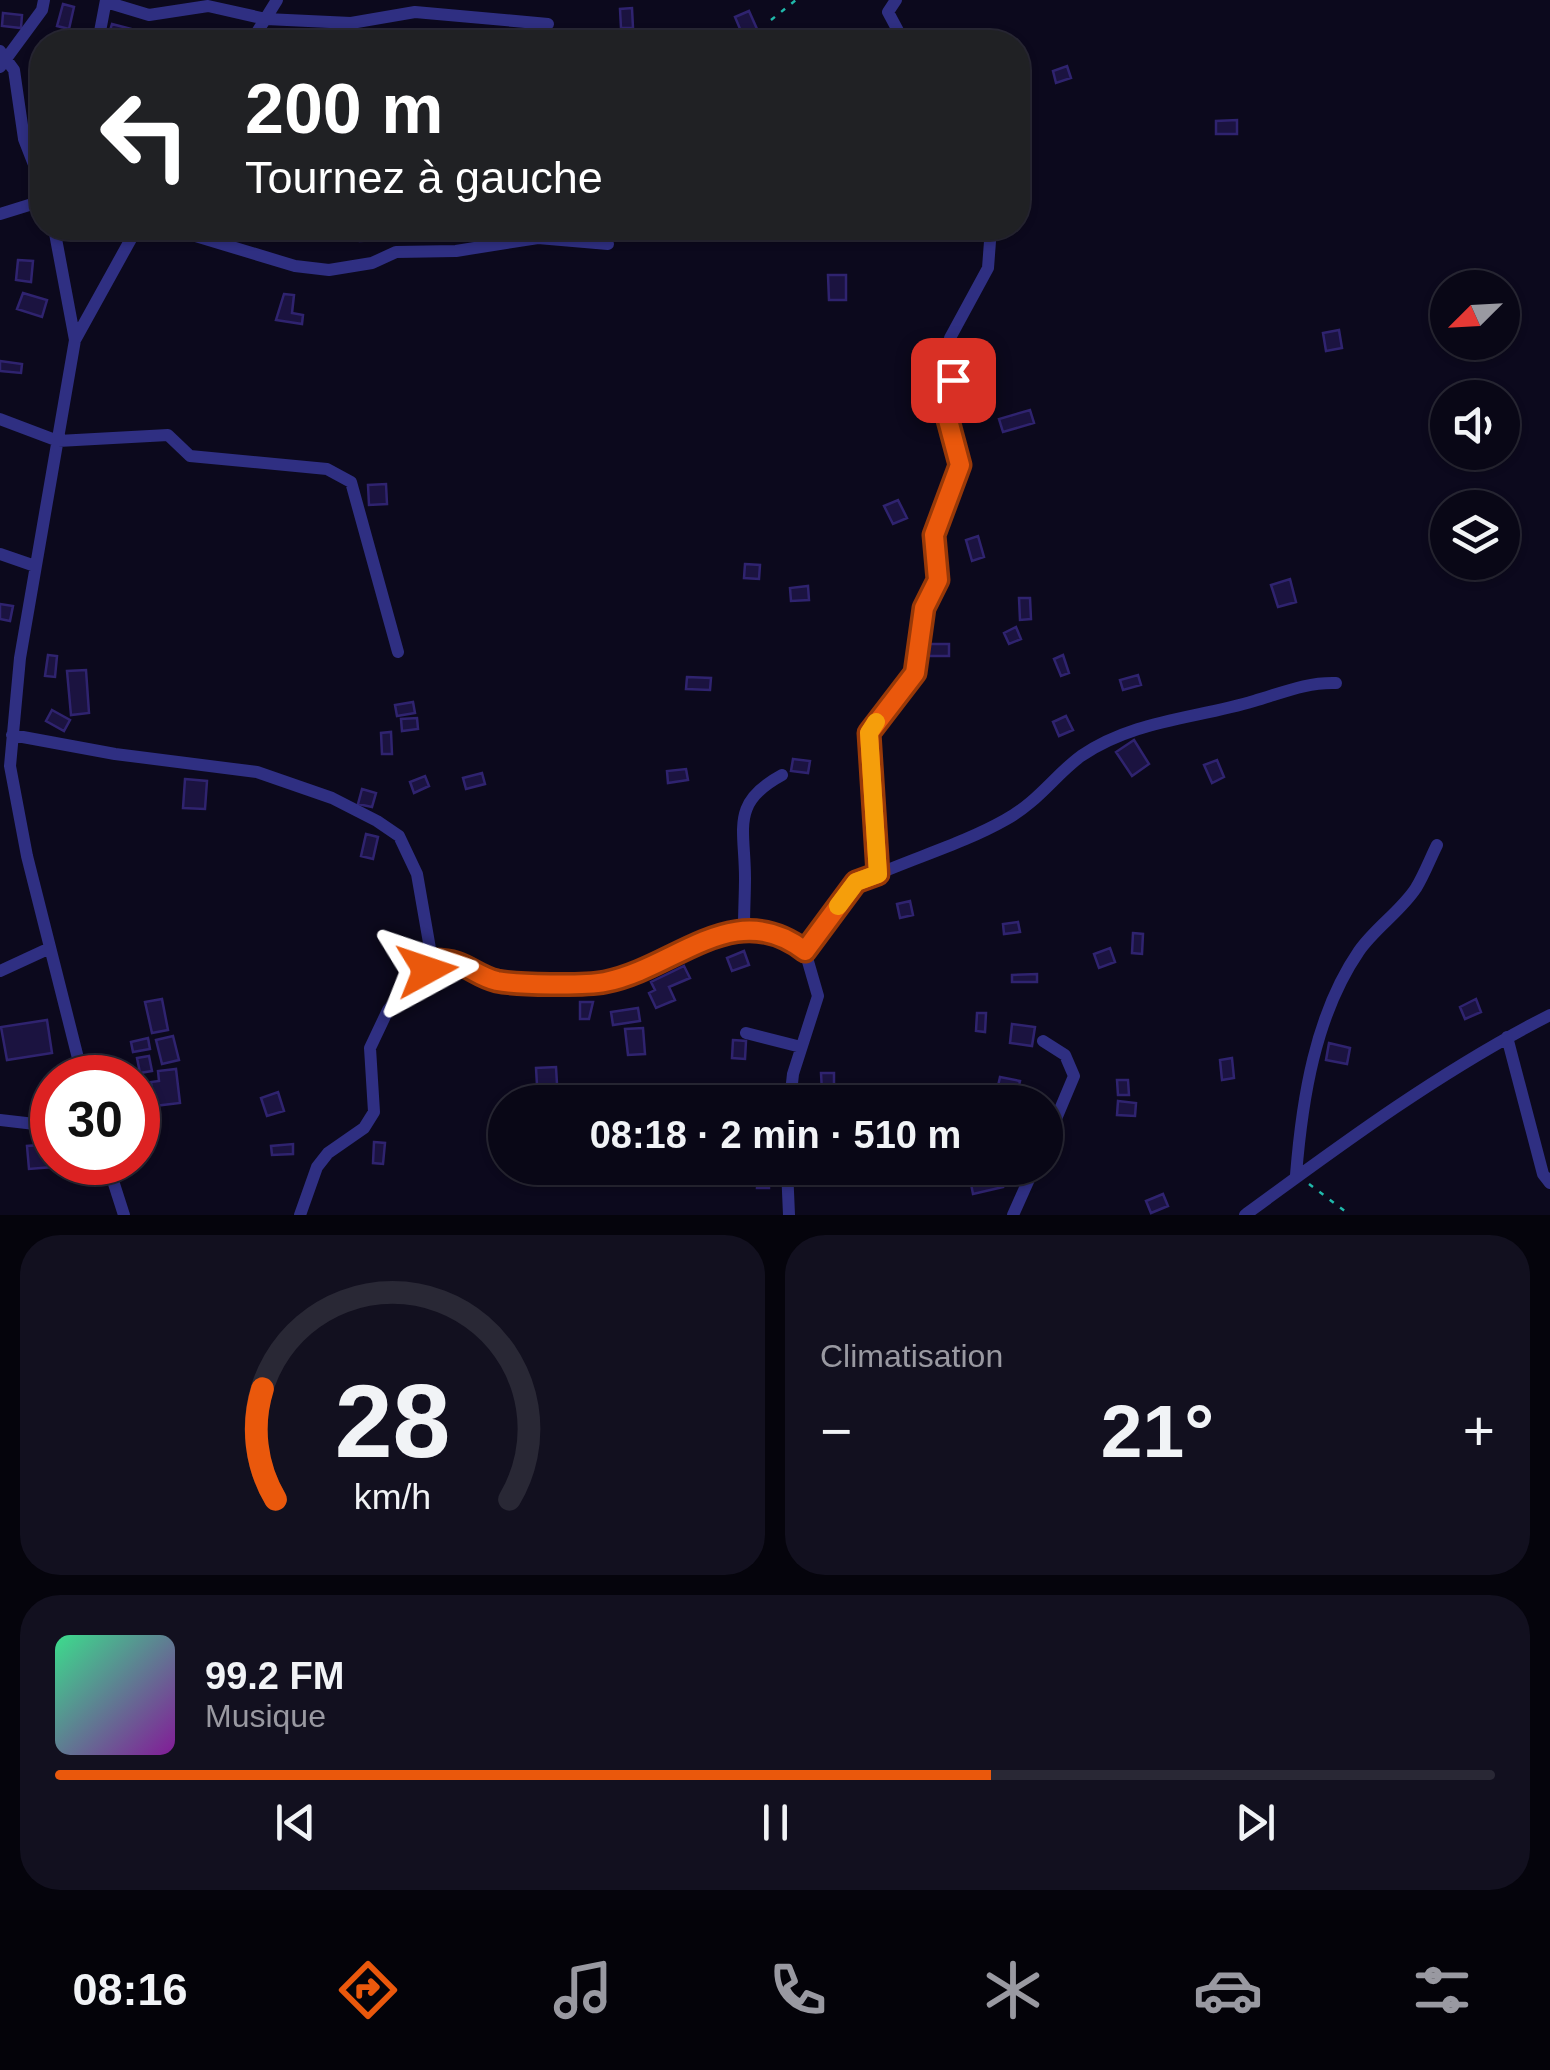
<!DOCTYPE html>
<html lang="fr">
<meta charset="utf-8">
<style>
body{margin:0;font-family:Helvetica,sans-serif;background:#12101f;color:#f1f3f6;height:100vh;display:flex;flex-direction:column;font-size:38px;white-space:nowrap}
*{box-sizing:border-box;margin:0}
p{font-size:32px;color:#9999a1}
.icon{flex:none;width:55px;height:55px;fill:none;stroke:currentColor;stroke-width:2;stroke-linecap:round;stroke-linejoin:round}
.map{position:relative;height:1215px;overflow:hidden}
.details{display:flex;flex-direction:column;gap:20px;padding:20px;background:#05040c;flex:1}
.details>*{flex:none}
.hud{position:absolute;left:30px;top:30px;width:1000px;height:210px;border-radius:40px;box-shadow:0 2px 8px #0004,0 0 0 2px #292835;background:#202124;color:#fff;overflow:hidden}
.needle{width:65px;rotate:246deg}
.controls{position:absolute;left:1430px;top:270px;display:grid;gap:20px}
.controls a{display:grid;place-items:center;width:90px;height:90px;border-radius:50%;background:#090716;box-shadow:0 2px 8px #0004,0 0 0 2px #292835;font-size:50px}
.speed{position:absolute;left:30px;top:1055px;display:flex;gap:20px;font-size:50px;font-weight:700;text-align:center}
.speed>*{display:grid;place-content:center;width:130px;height:130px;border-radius:50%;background:#090716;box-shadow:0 2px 8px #0004,0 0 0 2px #292835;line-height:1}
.speed .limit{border:15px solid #d22;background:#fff;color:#111}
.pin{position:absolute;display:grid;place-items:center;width:85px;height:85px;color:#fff;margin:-42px;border-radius:20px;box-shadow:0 5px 15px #0006}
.me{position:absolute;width:110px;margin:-55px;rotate:85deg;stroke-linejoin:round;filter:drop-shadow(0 0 8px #0008)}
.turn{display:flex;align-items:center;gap:35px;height:210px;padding:0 50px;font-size:45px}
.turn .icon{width:130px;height:130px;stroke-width:2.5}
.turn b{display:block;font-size:70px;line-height:85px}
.big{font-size:75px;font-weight:700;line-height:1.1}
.details .tile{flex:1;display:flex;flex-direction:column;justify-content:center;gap:15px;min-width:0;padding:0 35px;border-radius:40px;background:#12101f}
.details .dial{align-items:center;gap:0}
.dial svg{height:260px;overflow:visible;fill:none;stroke:#292835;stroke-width:7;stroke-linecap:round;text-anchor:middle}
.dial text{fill:#f1f3f6;stroke:none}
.song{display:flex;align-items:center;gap:30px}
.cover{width:120px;height:120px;border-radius:15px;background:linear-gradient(135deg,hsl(150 70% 55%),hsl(290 70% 35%))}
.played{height:10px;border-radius:5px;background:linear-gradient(90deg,#ea580c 65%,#292835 65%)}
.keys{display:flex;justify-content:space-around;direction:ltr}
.heat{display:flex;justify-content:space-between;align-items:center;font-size:55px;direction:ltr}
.details .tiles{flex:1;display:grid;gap:20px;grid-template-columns:1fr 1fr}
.tile:last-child{grid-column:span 2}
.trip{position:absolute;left:488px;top:1085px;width:575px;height:100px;border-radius:50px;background:#090716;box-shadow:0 2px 8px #0004,0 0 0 2px #292835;font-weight:700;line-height:100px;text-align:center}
.dock{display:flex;height:160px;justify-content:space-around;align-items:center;background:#040309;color:#9999a1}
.dock .icon{width:70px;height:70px}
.dock .selected{color:#ea580c}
.dock b{font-size:45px;color:#f1f3f6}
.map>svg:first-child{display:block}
.building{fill:#1b1340;stroke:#2f236f;stroke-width:2.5}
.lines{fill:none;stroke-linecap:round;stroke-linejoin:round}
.path{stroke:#20b9ab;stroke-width:2.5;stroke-dasharray:5 8;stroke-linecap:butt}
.minor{stroke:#2f2f82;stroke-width:12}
.route-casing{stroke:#983908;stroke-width:25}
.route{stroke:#ea580c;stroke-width:18}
.slow{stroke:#f59e0b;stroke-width:18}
</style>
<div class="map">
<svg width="1550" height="1215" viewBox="0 0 1550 1215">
<rect width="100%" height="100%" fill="#0c091d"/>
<path class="building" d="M63 4 74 7 69 29 57 26Z
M632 8 633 28H621L620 9Z
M749 11 757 29 743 36 735 17Z
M3 13 22 15 21 28 2 26Z
M112 24 131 29 128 42 108 37Z
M1067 66 1071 78 1056 83 1053 71Z
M1237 120V134H1216V121Z
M71 228H89V240H71Z
M380 230V240L360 241V231Z
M18 260 33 261 31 282 16 280Z
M828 275H846V300H829Z
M23 293 47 300 42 317 17 309Z
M284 294 294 295 292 313 303 315 302 324 276 320Z
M1339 330 1342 348 1326 351 1323 333Z
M0 361 22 364 21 373 0 371Z
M1030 410 1034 423 1003 432 999 419Z
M386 484 387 504 369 505 368 485Z
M898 500 907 518 893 524 884 506Z
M978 536 984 557 972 561 966 540Z
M745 564 760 565 759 579 744 578Z
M1290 579 1296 602 1278 607 1271 585Z
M808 586 809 600 791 601 790 588Z
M1019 598H1030L1031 619 1020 620Z
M0 604 13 606 10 621 0 619Z
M1016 627 1021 639 1009 644 1004 633Z
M928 644H949V656H928Z
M48 655 57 656 55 677 45 676Z
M1063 655 1069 673 1061 676 1054 659Z
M86 670 89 713 71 715 67 671Z
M1138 675 1141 685 1123 690 1120 680Z
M687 677 711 678 710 690 686 689Z
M413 702 415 713 397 716 395 705Z
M52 710 70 720 64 731 46 721Z
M1066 716 1073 730 1059 736 1053 722Z
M417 718 418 729 402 731 401 719Z
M391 732 392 754H382L381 733Z
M1134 740 1149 764 1132 776 1116 752Z
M793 759 810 761 808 773 791 771Z
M1217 760 1224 777 1212 783 1204 765Z
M686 769 688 780 668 783 667 771Z
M482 773 485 784 466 789 463 778Z
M425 776 429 786 414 793 410 782Z
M185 779 207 781 205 809 183 808Z
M362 789 376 793 372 807 358 804Z
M366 834 378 837 373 859 361 856Z
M910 901 913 915 900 918 897 904Z
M1018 922 1020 932 1004 934 1003 924Z
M1133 933 1143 934 1142 954 1132 953Z
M1110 948 1115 962 1099 968 1094 954Z
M744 951 749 965 732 971 727 958Z
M684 966 690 978 669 987 675 1000 656 1008 649 993 655 990 651 982Z
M1037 974V982H1012V975Z
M162 999 168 1030 152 1033 145 1002Z
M1476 999 1481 1012 1465 1019 1460 1007Z
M580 1002H593L589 1019H580Z
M638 1008 640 1021 613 1025 611 1012Z
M977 1013H986L985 1032 976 1031Z
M47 1020 52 1053 7 1060 1 1027Z
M1012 1024 1035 1027 1032 1046 1010 1043Z
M643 1028 645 1054 628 1055 625 1029Z
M173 1036 179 1060 162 1064 156 1040Z
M148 1038 150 1049 133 1052 131 1042Z
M733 1040 746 1041 745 1059 732 1058Z
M1329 1043 1350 1048 1347 1064 1326 1060Z
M149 1056 152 1071 140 1073 137 1058Z
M1232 1058 1234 1078 1222 1080 1220 1060Z
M556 1067 557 1084 537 1085 536 1068Z
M176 1069 180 1103 154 1106 151 1082 159 1081 158 1071Z
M821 1073H834V1091L822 1092Z
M1000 1077 1020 1081 1016 1099 996 1095Z
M1117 1080H1128L1129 1095H1118Z
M734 1088 753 1090V1102H733Z
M278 1092 284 1111 267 1116 261 1098Z
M1118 1101 1136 1103 1135 1116 1117 1115Z
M374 1142 385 1143 383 1164 373 1163Z
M51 1144 53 1167 29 1169 27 1146Z
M293 1144V1154L272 1155 271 1146Z
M758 1172H769V1188H757Z
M1001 1178 1003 1187 973 1194 971 1184Z
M1163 1194 1168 1206 1151 1213 1146 1201Z"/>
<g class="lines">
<path class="path" d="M771 20 796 0
M1309 1184 1350 1215"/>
<path class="minor" d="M896 0 888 12 904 42
M106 2 149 15 208 6 266 19 351 23 415 12 548 24
M98 42 106 0
M251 42 277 0
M0 51 14 70 24 139 42 185
M0 67 42 10 44 0
M0 214 42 201
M54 228 75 340
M169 228 295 266 329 270 372 263 396 252 456 251 538 238 608 244
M0 419 58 441 168 435 190 456 327 469 351 482 398 652
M0 554 35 566
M12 735 115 754 257 772 332 798 377 821 399 836 417 874 432 960 475 968 495 981 605 982 744 927 790 940 805 951 818 996 793 1074 790 1102
M878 874C920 856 966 842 1005 820 1038 802 1055 775 1081 756 1134 720 1194 719 1254 701 1282 693 1306 682 1336 683
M744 927C744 910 745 894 745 878 745 828 730 803 782 775
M805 951 855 882 878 874 869 733 915 673 924 608 938 580 934 535 960 465 948 420 956 360 950 338 988 268 991 228
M0 971 50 948
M746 1033 801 1047
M1507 1037 1543 1174 1550 1183
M1043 1041 1065 1055 1074 1076 1045 1145
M83 1078 27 856 10 766 20 658 75 340 137 228
M0 1120 52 1126
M107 1162 124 1215
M787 1168 789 1215
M1296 1175C1302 1100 1315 1015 1359 951 1375 928 1401 911 1416 888 1424 875 1430 859 1437 845
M300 1215 317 1167 328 1153 364 1128 374 1112 370 1048 388 1010 432 960
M1013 1215 1034 1168
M1245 1215C1343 1143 1442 1070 1550 1015"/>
</g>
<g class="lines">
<defs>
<path id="route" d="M427 970 432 960C466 959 472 975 497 981 517 985 584 986 605 982 676 968 734 896 805 951L856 882 878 874 869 733 915 673 924 608 938 580 934 535 960 465 948 420 953 380"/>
</defs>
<use href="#route" class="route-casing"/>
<use href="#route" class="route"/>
<path class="slow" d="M838 906 856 882 878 874 869 733 876 722"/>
</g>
</svg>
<div class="controls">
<a><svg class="needle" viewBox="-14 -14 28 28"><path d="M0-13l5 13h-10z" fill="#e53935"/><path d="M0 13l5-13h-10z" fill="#9999a1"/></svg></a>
<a><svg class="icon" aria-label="sound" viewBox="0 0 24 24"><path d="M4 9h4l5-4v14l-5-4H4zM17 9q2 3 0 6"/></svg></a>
<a><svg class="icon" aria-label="layers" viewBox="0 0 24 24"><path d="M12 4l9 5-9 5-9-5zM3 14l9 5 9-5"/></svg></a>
</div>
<div class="speed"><div class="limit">30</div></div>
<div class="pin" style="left:953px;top:380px;background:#d93025"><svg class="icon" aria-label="arrive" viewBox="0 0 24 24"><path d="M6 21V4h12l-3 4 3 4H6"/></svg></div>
<svg class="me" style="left:427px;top:970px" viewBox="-20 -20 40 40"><path d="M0-17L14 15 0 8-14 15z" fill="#ea580c" stroke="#fff" stroke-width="4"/></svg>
<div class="trip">08:18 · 2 min · 510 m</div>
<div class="hud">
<div class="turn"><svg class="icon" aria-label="left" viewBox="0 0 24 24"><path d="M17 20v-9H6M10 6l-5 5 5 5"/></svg><div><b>200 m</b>Tournez à gauche</div></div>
</div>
</div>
<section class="details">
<div class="tiles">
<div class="tile dial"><svg viewBox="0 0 100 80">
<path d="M14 69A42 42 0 1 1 86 69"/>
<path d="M14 69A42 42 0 0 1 10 35" stroke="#ea580c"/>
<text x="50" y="56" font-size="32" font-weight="700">28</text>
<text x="50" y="72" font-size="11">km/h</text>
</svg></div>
<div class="tile"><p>Climatisation</p>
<div class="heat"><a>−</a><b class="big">21°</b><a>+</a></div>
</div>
<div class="tile">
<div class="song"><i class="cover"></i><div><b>99.2 FM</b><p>Musique</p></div></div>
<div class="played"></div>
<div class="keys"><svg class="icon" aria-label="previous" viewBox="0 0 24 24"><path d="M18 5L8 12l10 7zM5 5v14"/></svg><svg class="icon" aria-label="pause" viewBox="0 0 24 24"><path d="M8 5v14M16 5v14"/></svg><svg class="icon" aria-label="next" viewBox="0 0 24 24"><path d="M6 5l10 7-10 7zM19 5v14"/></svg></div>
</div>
</div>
</section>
<nav class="dock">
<b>08:16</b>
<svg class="icon selected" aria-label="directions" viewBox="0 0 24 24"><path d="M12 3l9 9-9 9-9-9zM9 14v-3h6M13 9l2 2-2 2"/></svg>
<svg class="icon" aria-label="music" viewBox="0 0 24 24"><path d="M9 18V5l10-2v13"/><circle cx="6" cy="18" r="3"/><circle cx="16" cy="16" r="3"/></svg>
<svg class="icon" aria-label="phone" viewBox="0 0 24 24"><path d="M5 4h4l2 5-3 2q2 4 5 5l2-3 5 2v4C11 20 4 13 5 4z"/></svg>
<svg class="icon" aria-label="climate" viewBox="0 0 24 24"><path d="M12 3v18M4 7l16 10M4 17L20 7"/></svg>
<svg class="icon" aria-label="car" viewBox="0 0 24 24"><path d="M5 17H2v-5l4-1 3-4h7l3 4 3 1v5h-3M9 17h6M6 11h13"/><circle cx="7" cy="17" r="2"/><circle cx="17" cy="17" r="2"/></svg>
<svg class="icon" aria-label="filters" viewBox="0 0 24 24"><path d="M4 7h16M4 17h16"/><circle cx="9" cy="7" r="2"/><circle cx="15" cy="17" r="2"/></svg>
</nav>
